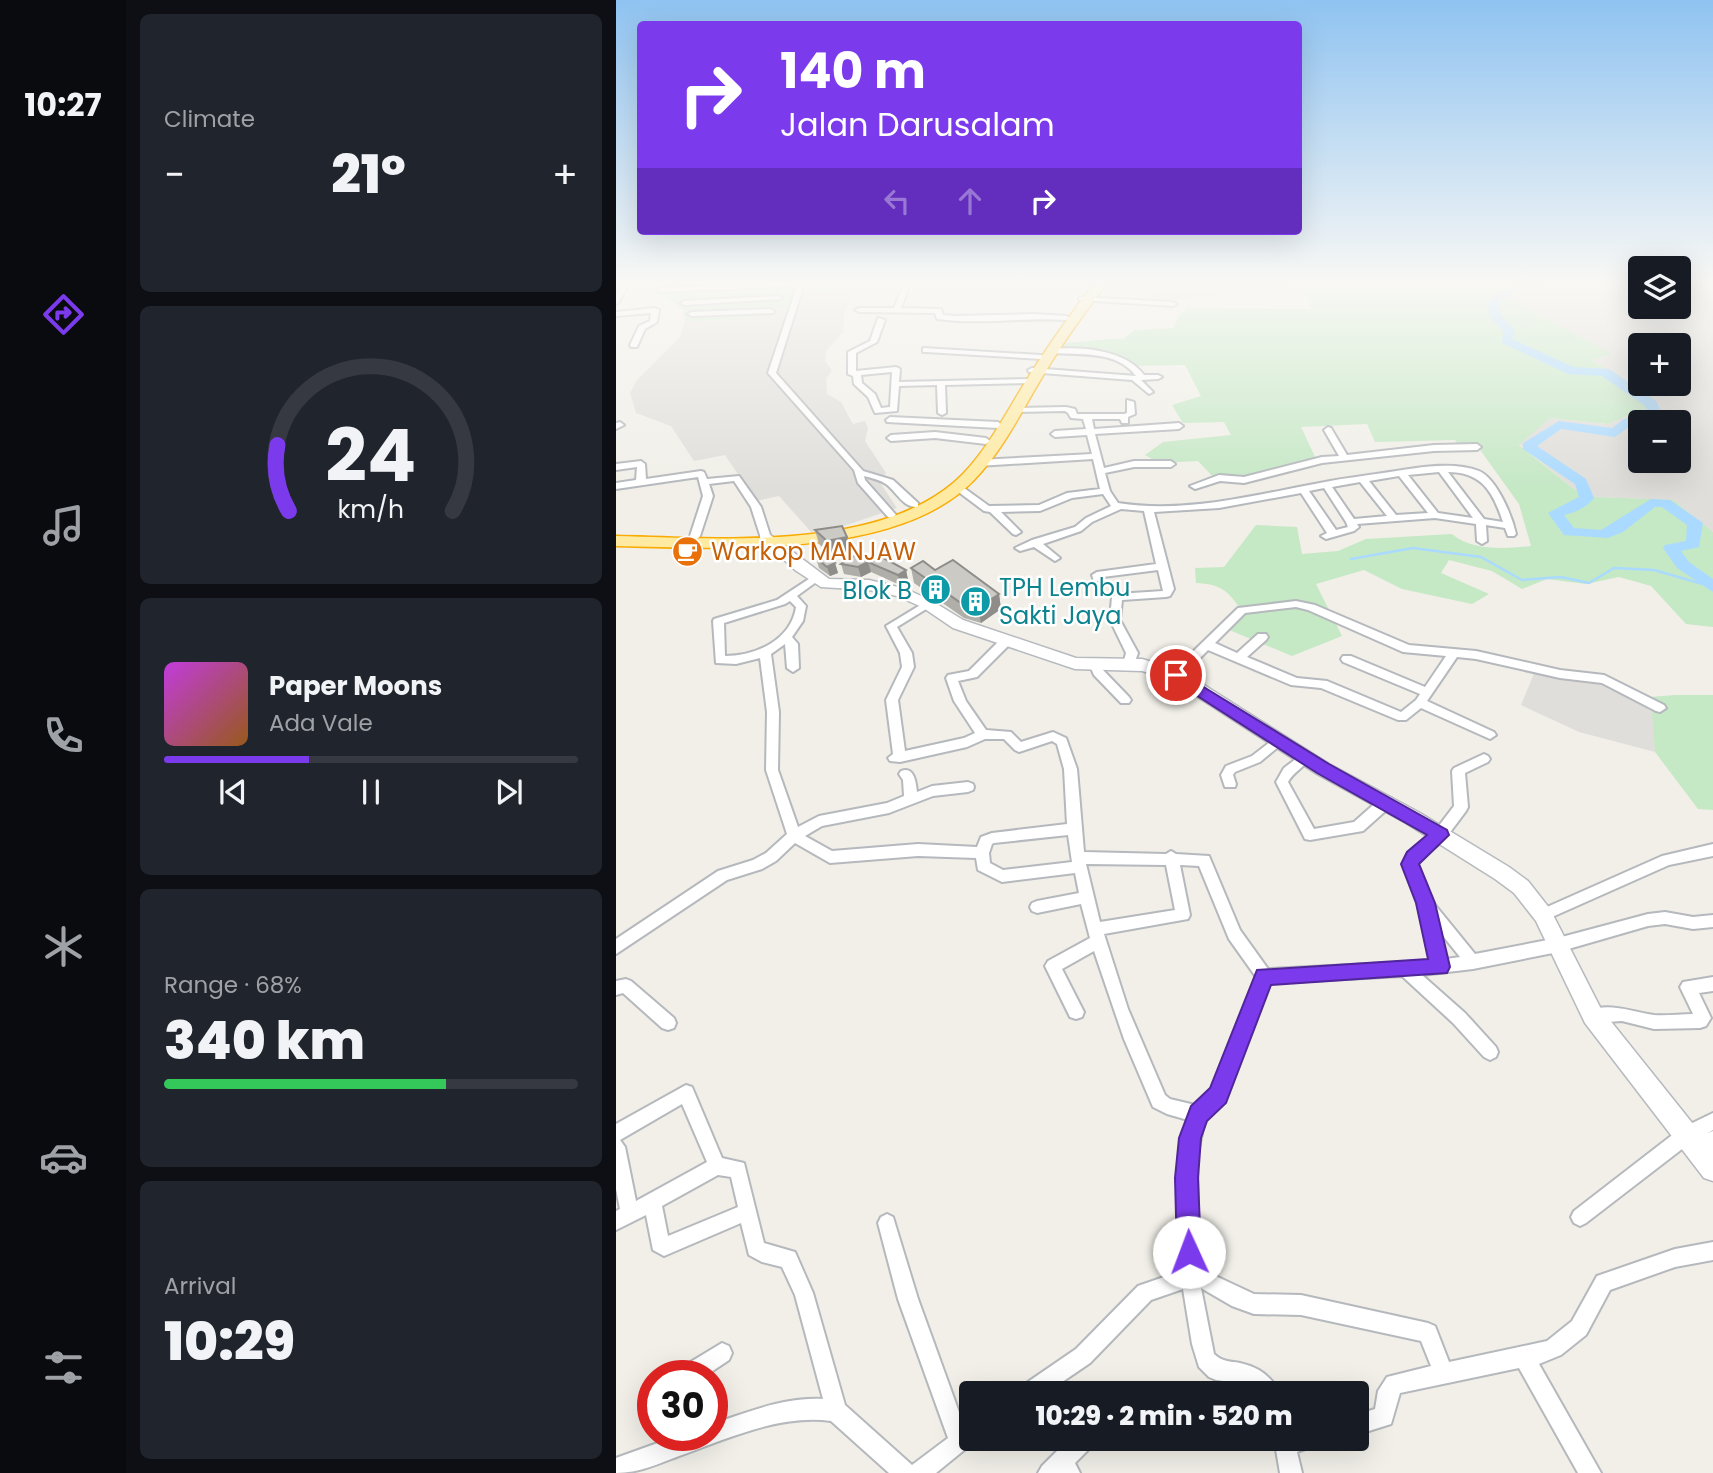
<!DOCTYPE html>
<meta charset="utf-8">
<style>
body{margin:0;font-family:Poppins,sans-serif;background:#20242c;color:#f1f3f6;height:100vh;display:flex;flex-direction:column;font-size:26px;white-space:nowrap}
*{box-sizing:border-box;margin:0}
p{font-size:23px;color:#9ea1a6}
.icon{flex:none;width:38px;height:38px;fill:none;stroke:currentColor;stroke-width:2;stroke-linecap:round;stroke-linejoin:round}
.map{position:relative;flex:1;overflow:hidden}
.details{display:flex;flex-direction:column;gap:14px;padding:14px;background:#0d0f14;width:490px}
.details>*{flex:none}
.banner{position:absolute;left:21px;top:21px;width:665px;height:214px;border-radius:7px;box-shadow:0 7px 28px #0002;background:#7c3aed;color:#fff;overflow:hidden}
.buttons{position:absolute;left:1012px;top:256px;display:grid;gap:14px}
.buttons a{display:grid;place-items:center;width:63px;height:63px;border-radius:7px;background:#171b24;box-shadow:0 7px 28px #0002;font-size:35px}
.speed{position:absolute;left:21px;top:1360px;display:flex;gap:14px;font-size:35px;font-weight:700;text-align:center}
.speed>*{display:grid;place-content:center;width:91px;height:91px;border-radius:50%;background:#171b24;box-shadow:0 7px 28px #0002;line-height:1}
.speed .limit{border:10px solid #d22;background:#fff;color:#111}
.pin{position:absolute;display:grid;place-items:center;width:60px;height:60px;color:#fff;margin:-30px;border:4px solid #fff;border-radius:50%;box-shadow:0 2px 7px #0007}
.me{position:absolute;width:77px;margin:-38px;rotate:358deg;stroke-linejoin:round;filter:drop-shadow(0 0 5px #0008)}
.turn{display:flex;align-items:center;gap:24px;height:147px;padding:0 28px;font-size:32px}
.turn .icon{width:91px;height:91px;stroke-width:2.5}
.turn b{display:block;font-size:49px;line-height:60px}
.lanes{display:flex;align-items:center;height:66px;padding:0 28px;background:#0003;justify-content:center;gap:35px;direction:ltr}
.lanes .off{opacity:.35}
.big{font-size:52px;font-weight:800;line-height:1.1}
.details .widget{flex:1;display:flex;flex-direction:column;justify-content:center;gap:10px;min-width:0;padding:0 24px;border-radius:10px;background:#20242c}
.details .dial{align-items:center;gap:0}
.dial svg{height:182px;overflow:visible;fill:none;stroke:#363941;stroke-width:7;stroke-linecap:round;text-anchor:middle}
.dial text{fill:#f1f3f6;stroke:none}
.song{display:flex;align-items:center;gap:21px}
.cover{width:84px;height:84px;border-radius:10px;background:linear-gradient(135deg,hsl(290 70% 55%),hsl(30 70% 35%))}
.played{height:7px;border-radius:4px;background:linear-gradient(90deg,#7c3aed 35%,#363941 35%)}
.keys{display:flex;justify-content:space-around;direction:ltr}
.heat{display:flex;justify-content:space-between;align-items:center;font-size:38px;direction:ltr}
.charge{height:10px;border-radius:5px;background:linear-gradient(90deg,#34c759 68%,#363941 0)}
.trip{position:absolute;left:343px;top:1381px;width:410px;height:70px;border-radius:7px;background:#171b24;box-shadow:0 7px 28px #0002;font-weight:800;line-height:70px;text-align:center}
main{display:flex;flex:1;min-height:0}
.tab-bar{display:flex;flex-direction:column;width:126px;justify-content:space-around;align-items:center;background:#090b0e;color:#9ea1a6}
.tab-bar .icon{width:49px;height:49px}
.tab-bar .active{color:#7c3aed}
.tab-bar b{font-size:32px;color:#f1f3f6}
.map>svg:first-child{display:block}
.industrial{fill:#e0deda;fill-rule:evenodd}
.green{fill:#c5e8c5}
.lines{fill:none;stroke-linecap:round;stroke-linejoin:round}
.stream{stroke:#aadaff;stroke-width:2.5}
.river{fill:#aadaff;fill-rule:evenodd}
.minor-casing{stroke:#b5b8bc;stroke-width:4}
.secondary-casing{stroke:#b6babf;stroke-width:3}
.trunk-casing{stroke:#f9ab00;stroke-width:3}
.minor{fill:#fff;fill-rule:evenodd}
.secondary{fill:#fff;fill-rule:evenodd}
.trunk{fill:#feeaa1;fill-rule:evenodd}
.wall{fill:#afaea9}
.shaded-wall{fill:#8f8d8a}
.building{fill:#cccac5;stroke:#8f8d8a;stroke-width:2}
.route{fill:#7c3aed;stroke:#51269a;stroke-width:2}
.labels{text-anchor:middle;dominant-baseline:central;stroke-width:5;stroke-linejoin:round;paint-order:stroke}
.food-label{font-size:24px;fill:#c56008;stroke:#fff;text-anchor:start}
.culture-label{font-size:24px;fill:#0d838f;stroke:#fff;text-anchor:start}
</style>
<main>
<nav class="tab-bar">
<b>10:27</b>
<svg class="icon active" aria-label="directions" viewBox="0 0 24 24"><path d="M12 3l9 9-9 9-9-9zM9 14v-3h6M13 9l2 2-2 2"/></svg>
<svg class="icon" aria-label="music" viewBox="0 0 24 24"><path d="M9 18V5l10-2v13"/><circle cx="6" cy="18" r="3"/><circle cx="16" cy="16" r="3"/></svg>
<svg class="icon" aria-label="phone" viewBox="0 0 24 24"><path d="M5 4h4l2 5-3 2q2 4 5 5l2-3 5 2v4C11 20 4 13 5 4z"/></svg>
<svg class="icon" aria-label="climate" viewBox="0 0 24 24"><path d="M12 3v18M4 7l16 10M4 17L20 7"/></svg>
<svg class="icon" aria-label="car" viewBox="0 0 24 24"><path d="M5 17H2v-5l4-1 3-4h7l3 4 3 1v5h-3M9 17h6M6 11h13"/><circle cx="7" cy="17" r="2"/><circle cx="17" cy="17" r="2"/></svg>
<svg class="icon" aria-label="filters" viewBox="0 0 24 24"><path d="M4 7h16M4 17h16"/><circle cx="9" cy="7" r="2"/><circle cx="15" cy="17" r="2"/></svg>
</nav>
<section class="details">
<div class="widget"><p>Climate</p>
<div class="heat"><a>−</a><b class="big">21°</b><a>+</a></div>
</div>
<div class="widget dial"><svg viewBox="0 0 100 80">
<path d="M14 69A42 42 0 1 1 86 69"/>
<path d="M14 69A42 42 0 0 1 9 40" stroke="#7c3aed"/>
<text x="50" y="56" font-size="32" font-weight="700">24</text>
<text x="50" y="72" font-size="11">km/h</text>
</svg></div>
<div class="widget">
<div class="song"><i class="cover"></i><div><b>Paper Moons</b><p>Ada Vale</p></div></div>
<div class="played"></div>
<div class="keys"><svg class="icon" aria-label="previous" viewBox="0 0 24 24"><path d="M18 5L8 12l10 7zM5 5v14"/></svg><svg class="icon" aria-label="pause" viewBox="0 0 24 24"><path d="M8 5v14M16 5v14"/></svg><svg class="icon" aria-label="next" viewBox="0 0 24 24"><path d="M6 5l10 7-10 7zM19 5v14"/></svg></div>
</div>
<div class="widget"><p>Range · 68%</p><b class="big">340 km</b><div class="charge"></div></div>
<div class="widget"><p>Arrival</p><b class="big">10:29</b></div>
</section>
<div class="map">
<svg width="1097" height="1473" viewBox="0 0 1097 1473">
<rect width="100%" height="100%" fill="#f1efe8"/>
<path class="industrial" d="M473 281H671L691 295 641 291 559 300 535 298 536 292 467 288Z
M904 281 973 289 979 281H1024V306H1062V281H1097V532L1057 500 979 497 959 490 903 444 934 418 992 424 1027 410 1042 407 1033 395 976 360 994 355 881 292ZM1024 345H1062V383H1024ZM1024 422H1062V460H1024Z
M242 286 228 314 227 332 210 351 209 361 216 370 210 379 211 394 225 402 237 424 249 421 252 428 249 441 270 473 263 481 281 508 222 528 195 532 163 496 140 501 109 455 78 461 55 426 20 413 14 393 21 380 64 337 69 322 130 318 134 310 171 308 175 298Z
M919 671 982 680 1037 712 1039 752 963 732 905 705Z"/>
<path class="green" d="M40 281H245L242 286 175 298 171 308 134 310 131 318 69 322 67 310 50 297 38 293Z
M671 281H904L882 292 996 354 976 360 1034 395 1043 407 1027 410 992 424 934 418 903 445 959 490 979 497 1057 500 1097 532V627L1070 624 1035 586 1003 577 970 584 931 579 906 589 876 571 833 560 825 573 873 594 856 604 786 589 748 570 700 584 726 636 676 656 611 629 625 610C612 590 604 584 580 583L579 568 608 567 640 525 681 527 686 554 722 551 750 539 836 534C855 551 891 549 915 546L903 504 862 447 844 448 839 440 759 442 751 424 685 427 700 459 629 478H598L582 461 543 463 529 455 547 442 615 435 608 422 567 423 556 405 585 396 569 365 511 366 497 358 438 353 448 343C469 343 485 338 507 339L519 330 557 328 563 315 572 308 695 309 691 295Z
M1059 695H1097V810L1082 809 1039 752 1035 697Z"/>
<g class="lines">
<path class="stream" d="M735 559 797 548 865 557 906 580 945 577 973 583 998 568 1038 570 1097 587"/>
<path class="river" d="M912 281H937L901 290 883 303 885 315 899 331 896 339 958 367 993 369 1040 401 1047 415 1017 424 999 437 945 429 921 446 970 479 978 498C970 508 960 512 948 515L958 528 985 530 1035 499 1054 500 1087 523 1083 547 1065 551 1073 562 1097 579V592L1061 568 1047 548 1049 545 1070 541 1071 525 1046 507H1039L1007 532 992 538 948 535 932 513 963 497 959 484 907 449V443L943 421 996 428 1008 419 1032 413 1029 406 986 376 952 374 886 343 887 331 873 316 872 302 887 289Z"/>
<defs>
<path id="minor" d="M2 281H8L10 289 3 302 0 304V296L4 289Z
M189 281 160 373 247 471 277 480 302 503V507C287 508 281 492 270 484 264 480 256 478 248 476L249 480 280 515 275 518 272 517 242 483 238 470 152 373 181 286 44 292 41 290 44 288Z
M289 281H295L285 308 322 309H325L327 315 340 316 418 314 450 316 454 318 450 320C407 317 364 325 321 319L319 313 243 312 239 310 243 308H278Z
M163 296 166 298 165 299 68 305 65 303 68 301Z
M465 297 557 302 561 304 557 306 463 300V298Z
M39 308 43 310 41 322 29 329 21 347H15L14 345 23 326 34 321 35 313 0 316V312Z
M154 309 158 311 157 313 76 316 72 314 76 312Z
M262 318 269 320 261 342 240 353V371L280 367 284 369 283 382 416 379 420 381 416 383 329 385 330 413 326 415 322 413 321 385 283 386 281 411 259 413 252 397 238 384 237 376 232 374V352L254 341ZM276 372 274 407 265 408 259 394 246 383 245 375Z
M307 348 425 355 429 357 425 359 310 352H307Z
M432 349C464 347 507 348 528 375H542L546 377 542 379 525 380 537 392 533 394 516 380 413 372 412 370 416 368 520 376C501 350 463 355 435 353L431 351Z
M511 400 518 402 519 414 512 417V423H506L504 419H476L478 429 563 423 567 426 563 429 479 434 488 468 518 461H555L559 464 555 467H518L489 473 494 491 502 503C572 514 641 494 709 482 728 478 748 476 767 473 796 469 834 460 863 471 881 479 896 516 900 534L898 536H892L889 528 870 525 871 541 866 544 861 541 860 524 819 518 741 524 743 527 738 531 710 539 705 536 711 533 685 493 603 508 538 512 558 589 554 596 550 597 506 600 504 620 522 653 517 667H509L507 664 510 653 494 620 496 597 501 594 547 591 542 570 487 577 486 581H478L476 575 481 572 540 564 528 511 505 509 476 522 465 531 427 544 444 558 439 561 418 547 404 551 399 548 416 540 459 527 470 518 495 506 487 494 456 498 424 511 385 512 405 532 400 535 397 534 374 512 368 511 336 487 341 484 344 485 373 506 423 505 451 493 484 489 477 459 362 466 358 463 362 460 476 454 471 435 439 437 435 434 439 431 470 429 467 419 455 418 452 413 449 411 400 412 396 410 400 408 450 407 459 409 461 414H508L511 413ZM823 472 857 518 822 513 792 475ZM832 472C866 472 877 492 887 522L868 519ZM783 476 812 513 780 515 753 481ZM744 482 771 516 738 519 716 487ZM708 488 730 522 732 527 720 530 693 491Z
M274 417 382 422 386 425 382 428 271 422 270 420Z
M4 422 8 425 0 429V423Z
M712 427 715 428 731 455 818 445 861 444 865 447 861 450 818 451 706 463 628 483 604 481 579 489 574 486 603 475 628 477 706 457 723 456 708 430Z
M319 432 370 438 374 441 370 444 319 438 275 441 271 438 275 435Z
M25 461 29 464 30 479 85 471 88 472 91 479 123 476 145 507 154 535 149 538 144 535 135 507 118 481 93 484 97 496 84 536 82 538H76L74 536 87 496 82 477 0 489V483L20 480 21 467 0 470V464Z
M199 575 203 576V580L181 596 190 606 187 621 176 637 182 644 183 668 177 672 171 668 169 644 155 654 163 712 162 770 182 827 203 816 271 803 288 796 287 780 283 774 285 771C298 766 300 782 301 792L316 786 352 782 357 784 358 787 357 790 352 792 317 796 273 813 206 826 189 836 216 851 302 844 361 847 365 837 376 833 451 824 448 769 441 744 436 741 403 752 399 750 388 739H369L351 747 284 762 274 761 272 758 277 754 270 700 286 667 284 653 270 626 311 601 316 604 315 606 281 627 296 653 298 667 282 700 289 751 348 738 359 733 338 701 330 678 332 675 353 671 386 638H394L396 641 394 644 361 677 342 681 350 701 370 730 395 732 405 742 437 732 450 738 461 769 468 852 550 854 555 851 560 854 593 856 624 930 652 969 815 961 802 903 787 864 792 853 819 831 838 806 836 771 838 768 868 754 872 756 874 759 872 762 849 773 852 807 850 811 829 839 802 861 801 864 815 900 859 954 942 938 1032 914 1049 912 1077 917 1097 915V927L1077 929 1049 924 1032 926 942 952 857 969 806 975 849 1013 880 1047 882 1052 880 1057 874 1060 868 1057 837 1023 786 976 653 983 608 1101 589 1119 581 1157 583 1277 591 1272 638 1294 685 1295 812 1323 819 1326 833 1362 931 1341 956 1321 981 1276 1059 1249 1097 1242V1260L1059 1267 994 1290 970 1335 945 1355 923 1364 985 1473H962L903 1368 784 1393 775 1424 740 1435V1415L759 1409 762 1391 771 1377 815 1366 805 1341 685 1315 638 1314 616 1306 585 1288 598 1354C606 1362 614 1361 624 1363 642 1367 656 1376 663 1393H640L629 1384 600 1380 593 1377 583 1367 576 1344 567 1289 535 1300 474 1363 430 1393H403L406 1386 460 1349 522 1286 565 1271 563 1157 572 1120 551 1114 537 1107 508 1039 478 951 446 969 468 1012 466 1017 460 1019 454 1017 429 966 432 961 474 938 465 904 421 913 416 911 414 907 416 903 421 901 463 893 459 873 386 882 362 870 360 858 302 856 214 863 179 843 160 861 146 869 111 880 0 954V939L102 871 137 860 150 853 171 834 150 770 151 712 144 658 120 664 100 663 97 621 98 619 161 600ZM174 601 180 607C175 640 140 656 109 656L108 623 169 604ZM452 835 456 862 387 870 374 863 373 853 376 844 378 843ZM470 864 550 865 559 910 484 922ZM564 865 583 866 613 939 640 977 596 1089 579 1105 554 1099 549 1095 512 1009 488 934 572 919 574 915ZM823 931 844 957 830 959Z
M680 601 699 605 793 645 860 651 944 670 988 675 1048 705 1050 708 1044 712 1040 711 986 683 944 678 860 659 841 657 811 701 878 732 880 735 874 739 805 708 790 720H782L705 688 675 685 592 650 564 678H556L554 675 556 672 622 608ZM680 607 692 610 787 652 830 656 809 687 735 656H727L725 659 727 662 804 694 800 700 785 712 711 681 681 678 631 657 650 640 652 637 650 634H642L621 653 599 643 629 613Z
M480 662 484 663 487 670 513 697 515 700 513 703H505L478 675 474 666Z
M663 735 669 740 667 743 644 762 619 772 617 775 620 784 619 787H609L605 775 610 766 636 756Z
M689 752 693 754 695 757C689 767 678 771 672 782L698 829 738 822 765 798H775L777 802 775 806 747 831 694 840 689 839 660 782 668 768Z
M1097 844V856L1053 865 927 921 922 919 920 915 922 911 1046 856Z
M1097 977V991L1083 993 1095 1018 1090 1026 1084 1028 1038 1029 1006 1021 977 1023 971 1021 969 1016 971 1011C995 1002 1015 1012 1038 1015 1050 1016 1064 1014 1077 1014L1064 987 1067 982Z
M10 979 15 981 58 1018 60 1023 58 1028 52 1030 46 1028 7 993 0 995V981Z
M70 1085 76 1087 106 1158 128 1163 148 1243 179 1252 197 1293 229 1405 296 1465 332 1438 282 1299 262 1223 265 1217 271 1214 277 1217 302 1299 348 1426 355 1423V1438H363L320 1473H273L215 1421C164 1414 110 1439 63 1456 42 1464 23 1473 0 1473V1458L64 1435H96V1424C132 1412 168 1397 207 1399L179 1295 166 1267 146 1262 133 1255 125 1223 48 1256 37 1250 30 1215 0 1230V1211L4 1209 0 1189V1124ZM66 1104 91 1162 20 1201 9 1147 4 1140ZM102 1175 115 1177 122 1207 52 1236 46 1206Z
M1097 1113V1130L1092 1133 1097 1131V1149L1078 1154 1072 1151 1070 1146 970 1223 964 1226 958 1223 955 1217 958 1211 1064 1129Z
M106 1343 113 1346 116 1353 113 1360 89 1376H60L63 1369Z
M454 1438H480L477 1445 459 1463 464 1473H422L426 1466Z
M658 1438H703L700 1445 681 1452 686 1473H664Z"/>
<path id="secondary" d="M149 531 213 579 253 580 290 589 316 601 347 620 460 658 526 659 566 671 713 764 804 813 893 867 912 881 934 909 985 1009 1097 1149V1181L1088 1178 969 1023 920 921 898 893 879 879 790 823 701 774 554 679 526 671 459 669 337 628 306 607 281 596 253 590 205 587 179 570 144 538V532Z"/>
<path id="trunk" d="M480 281H492C471 310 449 339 431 369 408 406 389 448 358 480 282 560 102 548 0 546V536C102 538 269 553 347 474 373 447 390 413 410 381 431 347 455 314 480 281Z"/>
</defs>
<use href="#minor" class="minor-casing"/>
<use href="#secondary" class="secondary-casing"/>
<use href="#trunk" class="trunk-casing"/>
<use href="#minor" class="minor"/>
<use href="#secondary" class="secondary"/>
<use href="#trunk" class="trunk"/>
</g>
<path class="wall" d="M199 530 235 552 216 556 203 544Z
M200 558 219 563 222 573 214 576 203 568Z
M251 561 290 570 292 580 284 585 255 572 245 577 228 574 225 564Z
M295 568 319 570 383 594 385 609 365 623 348 618 298 583Z"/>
<path class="shaded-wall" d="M231 537 235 552 216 556 211 541Z
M252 562 255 572 245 577 242 567Z
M219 563 222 573 214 576 211 567Z
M290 570 292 580 284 585 282 575Z
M383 594 385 609 365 623 362 608Z"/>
<path class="building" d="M226 526 231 537 211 541 199 530Z
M206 555 219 563 211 567 200 558Z
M240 555 251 561 262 555 290 570 282 575 252 562 242 567 225 564Z
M337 560 383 594 362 608 345 603 295 568 307 561 319 570Z"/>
<linearGradient id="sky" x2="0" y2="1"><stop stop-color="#8fc3f1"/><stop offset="0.58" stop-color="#f9f8f5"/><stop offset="1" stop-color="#f9f8f5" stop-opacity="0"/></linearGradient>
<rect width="1097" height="488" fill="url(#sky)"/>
<path class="route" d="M560 670 713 764 831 830 833 835 803 864 819 903 834 967 831 973 655 985 610 1103 591 1121 585 1138 582 1178 585 1252 581 1261 573 1265 564 1261 561 1252 559 1178 563 1138 575 1106 594 1088 641 970 812 959 800 903 785 864 791 852 811 835 701 773 555 679 552 675Z"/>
<defs>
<symbol id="cafe-disc" viewBox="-11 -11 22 22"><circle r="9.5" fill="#e8710a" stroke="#fff"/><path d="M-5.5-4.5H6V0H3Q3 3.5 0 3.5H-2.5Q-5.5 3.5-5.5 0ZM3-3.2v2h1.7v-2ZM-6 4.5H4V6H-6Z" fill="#fff"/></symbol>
<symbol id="building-disc" viewBox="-11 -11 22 22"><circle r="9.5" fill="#0f9aa8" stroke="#fff"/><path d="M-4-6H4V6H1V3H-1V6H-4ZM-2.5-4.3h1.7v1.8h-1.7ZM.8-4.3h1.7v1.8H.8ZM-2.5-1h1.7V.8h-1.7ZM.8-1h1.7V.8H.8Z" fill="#fff"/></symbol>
</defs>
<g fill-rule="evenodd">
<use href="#cafe-disc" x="54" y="534" width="35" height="35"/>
<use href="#building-disc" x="302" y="572" width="35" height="35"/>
<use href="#building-disc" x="342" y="584" width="35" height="35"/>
</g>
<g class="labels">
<g class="food-label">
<text x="95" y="551">Warkop MANJAW</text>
</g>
<g class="culture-label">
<text x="383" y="587">TPH Lembu<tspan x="383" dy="28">Sakti Jaya</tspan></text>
<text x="296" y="590" text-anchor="end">Blok B</text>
</g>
</g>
</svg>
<div class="buttons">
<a><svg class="icon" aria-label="layers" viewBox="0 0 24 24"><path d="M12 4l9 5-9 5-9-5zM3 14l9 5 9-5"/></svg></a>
<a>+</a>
<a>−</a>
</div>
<div class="speed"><div class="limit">30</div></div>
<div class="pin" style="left:560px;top:675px;background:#d93025"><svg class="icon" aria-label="arrive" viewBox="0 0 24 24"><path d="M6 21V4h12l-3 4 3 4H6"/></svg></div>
<svg class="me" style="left:573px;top:1252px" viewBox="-20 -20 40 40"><circle r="19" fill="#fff"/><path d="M0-13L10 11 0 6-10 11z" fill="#7c3aed"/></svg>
<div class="trip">10:29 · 2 min · 520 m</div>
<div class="banner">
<div class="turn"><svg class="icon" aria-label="right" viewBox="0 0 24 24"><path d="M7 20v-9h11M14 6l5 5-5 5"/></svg><div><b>140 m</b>Jalan Darusalam</div></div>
<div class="lanes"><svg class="icon off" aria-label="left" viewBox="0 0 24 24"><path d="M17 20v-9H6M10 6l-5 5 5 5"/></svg><svg class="icon off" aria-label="ahead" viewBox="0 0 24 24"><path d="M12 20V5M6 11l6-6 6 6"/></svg><svg class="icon" aria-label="right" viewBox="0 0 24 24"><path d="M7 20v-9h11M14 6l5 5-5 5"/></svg></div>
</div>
</div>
</main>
